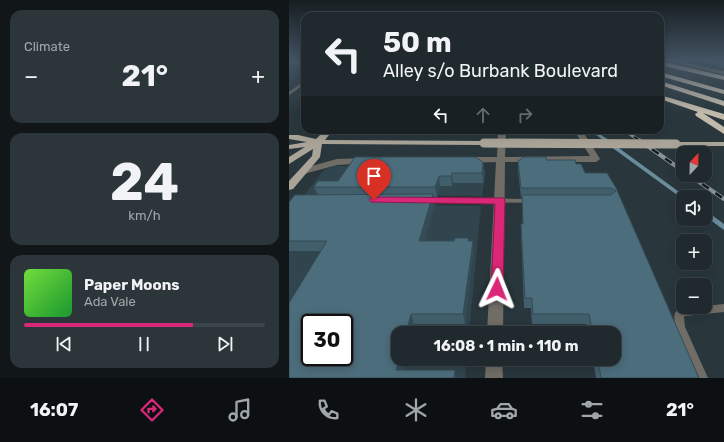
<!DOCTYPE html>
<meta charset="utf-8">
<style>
body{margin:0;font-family:Rubik,sans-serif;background:#2c353a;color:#f1f3f6;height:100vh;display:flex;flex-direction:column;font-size:15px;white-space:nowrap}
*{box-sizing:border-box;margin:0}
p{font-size:13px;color:#a1a6aa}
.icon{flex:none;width:22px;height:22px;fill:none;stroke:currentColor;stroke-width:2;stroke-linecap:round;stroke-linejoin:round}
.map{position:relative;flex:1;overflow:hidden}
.panel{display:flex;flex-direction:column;gap:10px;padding:10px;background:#111719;width:289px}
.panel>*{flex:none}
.guide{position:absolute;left:12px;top:12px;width:363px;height:122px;border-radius:12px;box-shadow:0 2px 10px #0003,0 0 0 1px #3c454a;background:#1f292e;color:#f1f3f6;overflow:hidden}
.needle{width:26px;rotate:22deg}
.tools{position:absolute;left:387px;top:146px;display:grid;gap:8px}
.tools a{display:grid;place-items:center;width:36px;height:36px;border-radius:8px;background:#1f292e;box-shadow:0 2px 10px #0003,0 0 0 1px #3c454a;font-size:20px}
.speed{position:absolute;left:12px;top:314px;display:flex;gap:8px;font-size:20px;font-weight:700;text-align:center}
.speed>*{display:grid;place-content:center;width:52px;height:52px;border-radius:50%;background:#1f292e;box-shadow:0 2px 10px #0003,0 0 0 1px #3c454a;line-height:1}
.speed .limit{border:2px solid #111;border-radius:6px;background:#fff;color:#111}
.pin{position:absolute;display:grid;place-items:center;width:34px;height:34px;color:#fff;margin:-41px -17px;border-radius:50% 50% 50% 0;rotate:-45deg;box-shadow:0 0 4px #0007}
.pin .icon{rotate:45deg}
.me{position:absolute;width:44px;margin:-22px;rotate:2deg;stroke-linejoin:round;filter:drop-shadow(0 0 3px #0008)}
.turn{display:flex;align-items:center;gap:14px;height:84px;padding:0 16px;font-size:18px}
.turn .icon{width:52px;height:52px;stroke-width:2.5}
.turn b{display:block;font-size:28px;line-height:34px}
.lanes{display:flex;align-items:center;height:38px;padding:0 16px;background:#0003;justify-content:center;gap:20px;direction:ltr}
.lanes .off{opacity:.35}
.big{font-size:30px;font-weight:700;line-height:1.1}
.panel .widget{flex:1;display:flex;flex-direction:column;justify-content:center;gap:6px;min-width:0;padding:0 14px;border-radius:12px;background:#2c353a}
.panel .dial{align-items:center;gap:0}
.dial b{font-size:52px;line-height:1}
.song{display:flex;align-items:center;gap:12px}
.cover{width:48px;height:48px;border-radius:6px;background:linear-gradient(135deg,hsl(100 70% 55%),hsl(130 70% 35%))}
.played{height:4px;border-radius:2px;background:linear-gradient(90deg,#db2777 70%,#3c454a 70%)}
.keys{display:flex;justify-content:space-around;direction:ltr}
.heat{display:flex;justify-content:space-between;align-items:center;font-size:22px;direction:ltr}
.trip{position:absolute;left:102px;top:326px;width:230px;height:40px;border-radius:12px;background:#1f292e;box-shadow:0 2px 10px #0003,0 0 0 1px #3c454a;font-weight:700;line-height:40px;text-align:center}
.dock{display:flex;height:64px;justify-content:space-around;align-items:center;background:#0c1012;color:#a1a6aa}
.dock .icon{width:28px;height:28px}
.dock .on{color:#db2777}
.dock b{font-size:18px;color:#f1f3f6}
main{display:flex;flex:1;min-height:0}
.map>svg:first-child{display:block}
.built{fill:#30454d}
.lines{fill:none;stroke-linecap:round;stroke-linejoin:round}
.stream-far2{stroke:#6a8c9b;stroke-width:3}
.stream-far1{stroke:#6a8c9b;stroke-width:3.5}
.stream{stroke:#6a8c9b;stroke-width:5}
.lane{fill:#706d67;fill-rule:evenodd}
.street{fill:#706d67;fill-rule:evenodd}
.primary{fill:#aaa498;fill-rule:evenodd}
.highway{fill:#c1baab;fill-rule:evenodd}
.rail-far1-casing{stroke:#889498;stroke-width:3}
.rail-casing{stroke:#889498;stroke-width:4}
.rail-far1{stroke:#171d20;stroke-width:2;stroke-dasharray:6;stroke-linecap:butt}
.rail{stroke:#171d20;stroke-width:2.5;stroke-dasharray:8;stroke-linecap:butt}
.primary-bridge{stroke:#aaa498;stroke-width:9}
.wall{fill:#415e6b}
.shaded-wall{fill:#354c57}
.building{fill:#4c6d7c;stroke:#354c57;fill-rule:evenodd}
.route{fill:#db2777;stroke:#8e194d}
</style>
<main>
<section class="panel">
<div class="widget"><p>Climate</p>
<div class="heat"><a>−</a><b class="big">21°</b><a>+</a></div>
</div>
<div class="widget dial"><b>24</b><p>km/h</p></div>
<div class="widget">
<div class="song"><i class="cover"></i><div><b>Paper Moons</b><p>Ada Vale</p></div></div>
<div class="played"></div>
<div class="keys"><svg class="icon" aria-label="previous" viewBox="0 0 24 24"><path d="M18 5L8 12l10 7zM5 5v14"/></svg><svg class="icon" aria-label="pause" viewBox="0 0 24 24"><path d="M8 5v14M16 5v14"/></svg><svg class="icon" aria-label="next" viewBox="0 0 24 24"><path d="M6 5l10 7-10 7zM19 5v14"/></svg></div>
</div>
</section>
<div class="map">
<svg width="435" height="378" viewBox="0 0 435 378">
<rect width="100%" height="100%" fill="#29373d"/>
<path class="built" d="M45 166H189L197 170 193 196 82 195 13 198 35 170Z
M10 203 192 206 180 333H109V359H178L176 378H18L55 357V323H21L0 329V215Z"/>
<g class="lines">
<path class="stream-far2" d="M303 130 318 141"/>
<path class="stream-far1" d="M317 140 319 142
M324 146 394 197"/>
<path class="stream" d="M416 213 435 227"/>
<path class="lane" d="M395 60H397L398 62 394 65 393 64 395 62Z
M16 61V63L0 64V62Z
M15 81H16V84L0 95V92Z
M138 198 240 199 243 201 240 203 136 201 135 200Z
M435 304V312L396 316 395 317 396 327 419 378H409C404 367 381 323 386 313 390 306 408 307 416 307V306Z"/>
<path class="street" d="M376 60H385L435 71V75Z
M209 130H217L216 157 301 156 285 130H293L311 159 307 162H216L214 333H198L207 162 177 163 173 160 177 157H208Z
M77 158 80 159 81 161 80 163 48 165 15 174 10 171 12 169 48 159Z
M197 359H213L214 378H196Z"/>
<path class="primary" d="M36 130H44L36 140 195 141 199 143 195 145 33 144 31 157 4 189 0 190V181L23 156 24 149 0 164V157L16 147 0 149V145L18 142 0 139V135H9L27 139Z
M384 142H435V146H387L383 144Z"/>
<path class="highway" d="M371 61 435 76V80L371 65Z
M371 72 435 90V94L371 76Z
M371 81 435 101V106L371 85Z
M371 95 435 114V120L414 113 435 127V134L407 116 406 114 409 112 371 99Z"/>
<defs>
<path id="rail-far1" d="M335 130 351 141"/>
<path id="rail" d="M350 140 394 171
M400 175 435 199"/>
</defs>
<use href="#rail-far1" class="rail-far1-casing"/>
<use href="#rail" class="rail-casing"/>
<use href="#rail-far1" class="rail-far1"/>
<use href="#rail" class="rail"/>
<path class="primary-bridge" d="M195 143 387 144"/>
</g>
<path class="wall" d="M408 60H435V68Z
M16 91V102H13L10 95Z
M257 160 287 164 296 173H318L410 378H307L304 359H325V333H299L297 324H243L242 308H235L232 234V224H234L233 197H232L229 170V161Z
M194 162 195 172 194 183H164L163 186H151L148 197H145L146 204 135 241H165L180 238V241L184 251 176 324H125L109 359H116L113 370 0 378 32 251H0V202L29 195 25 187 49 181Z"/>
<path class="shaded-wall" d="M194 162 195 172 194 183 193 173Z
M163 173 164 183 163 186 162 176Z
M150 176 151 186 148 197 146 187Z
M144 194 146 204 132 251 130 241Z
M184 241V251L176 324 174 314Z
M122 314 125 324 123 333H117Z
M110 359H116L111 378 107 370Z
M166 370 167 378H165Z"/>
<path class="building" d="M16 91V95H10Z
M66 157H186L194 162 193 173H163L162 176H150L146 187H25L29 181H49Z
M235 157H257V160H286L287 164H292L296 173H318L327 188 410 378H312L309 359H325V333H304L300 314H244L243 298H236L232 224H234L233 195H322L327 191 322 188H232L229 161Z
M144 194 130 241H165L166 238H180L179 241H184L174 314H122L117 333H109V359H110L107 370H166L165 378H0V303L38 241H0V202L6 195ZM21 323H55V357H21Z"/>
<linearGradient id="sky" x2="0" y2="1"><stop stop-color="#171e22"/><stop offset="0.53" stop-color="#435362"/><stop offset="1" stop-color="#435362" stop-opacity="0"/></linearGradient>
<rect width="435" height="113" fill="url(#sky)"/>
<path class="route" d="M85 197 215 198 216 201 214 289 213 293 208 294 203 293 202 289 206 204 82 202 80 200 82 198Z"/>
</svg>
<div class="tools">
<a><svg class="needle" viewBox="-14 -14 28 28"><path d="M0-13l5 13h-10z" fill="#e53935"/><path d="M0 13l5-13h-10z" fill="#a1a6aa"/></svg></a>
<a><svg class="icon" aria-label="sound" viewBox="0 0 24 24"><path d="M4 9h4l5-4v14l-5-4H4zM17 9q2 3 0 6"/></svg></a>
<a>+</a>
<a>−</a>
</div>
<div class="speed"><div class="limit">30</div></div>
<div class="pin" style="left:85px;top:200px;background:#d93025"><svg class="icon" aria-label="arrive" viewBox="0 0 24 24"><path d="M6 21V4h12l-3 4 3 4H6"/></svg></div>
<svg class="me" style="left:208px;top:289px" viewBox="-20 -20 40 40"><path d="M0-17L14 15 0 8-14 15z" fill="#db2777" stroke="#fff" stroke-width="4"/></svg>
<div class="trip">16:08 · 1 min · 110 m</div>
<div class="guide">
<div class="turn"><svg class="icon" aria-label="left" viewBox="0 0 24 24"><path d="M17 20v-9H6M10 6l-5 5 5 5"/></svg><div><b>50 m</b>Alley s/o Burbank Boulevard</div></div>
<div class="lanes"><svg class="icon" aria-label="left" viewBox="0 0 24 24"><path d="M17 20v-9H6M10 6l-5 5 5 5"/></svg><svg class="icon off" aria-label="ahead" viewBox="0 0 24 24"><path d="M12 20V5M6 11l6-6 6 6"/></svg><svg class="icon off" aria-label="right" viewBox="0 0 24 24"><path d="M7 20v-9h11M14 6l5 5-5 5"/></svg></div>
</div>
</div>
</main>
<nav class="dock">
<b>16:07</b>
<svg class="icon on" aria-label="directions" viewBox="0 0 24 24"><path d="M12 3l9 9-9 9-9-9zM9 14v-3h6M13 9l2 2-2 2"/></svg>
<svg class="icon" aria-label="music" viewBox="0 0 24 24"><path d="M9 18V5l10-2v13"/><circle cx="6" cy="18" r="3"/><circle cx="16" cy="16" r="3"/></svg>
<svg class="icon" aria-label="phone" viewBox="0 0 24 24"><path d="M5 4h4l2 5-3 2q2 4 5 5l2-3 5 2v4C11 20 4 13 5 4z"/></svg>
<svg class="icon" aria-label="climate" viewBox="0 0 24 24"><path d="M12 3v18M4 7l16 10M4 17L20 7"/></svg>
<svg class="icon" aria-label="car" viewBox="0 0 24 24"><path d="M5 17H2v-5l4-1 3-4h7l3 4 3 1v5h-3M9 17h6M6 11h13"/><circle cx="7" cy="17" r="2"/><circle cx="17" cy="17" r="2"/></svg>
<svg class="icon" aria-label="filters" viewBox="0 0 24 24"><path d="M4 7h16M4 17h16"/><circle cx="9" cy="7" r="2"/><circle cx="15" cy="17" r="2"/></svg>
<b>21°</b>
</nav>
